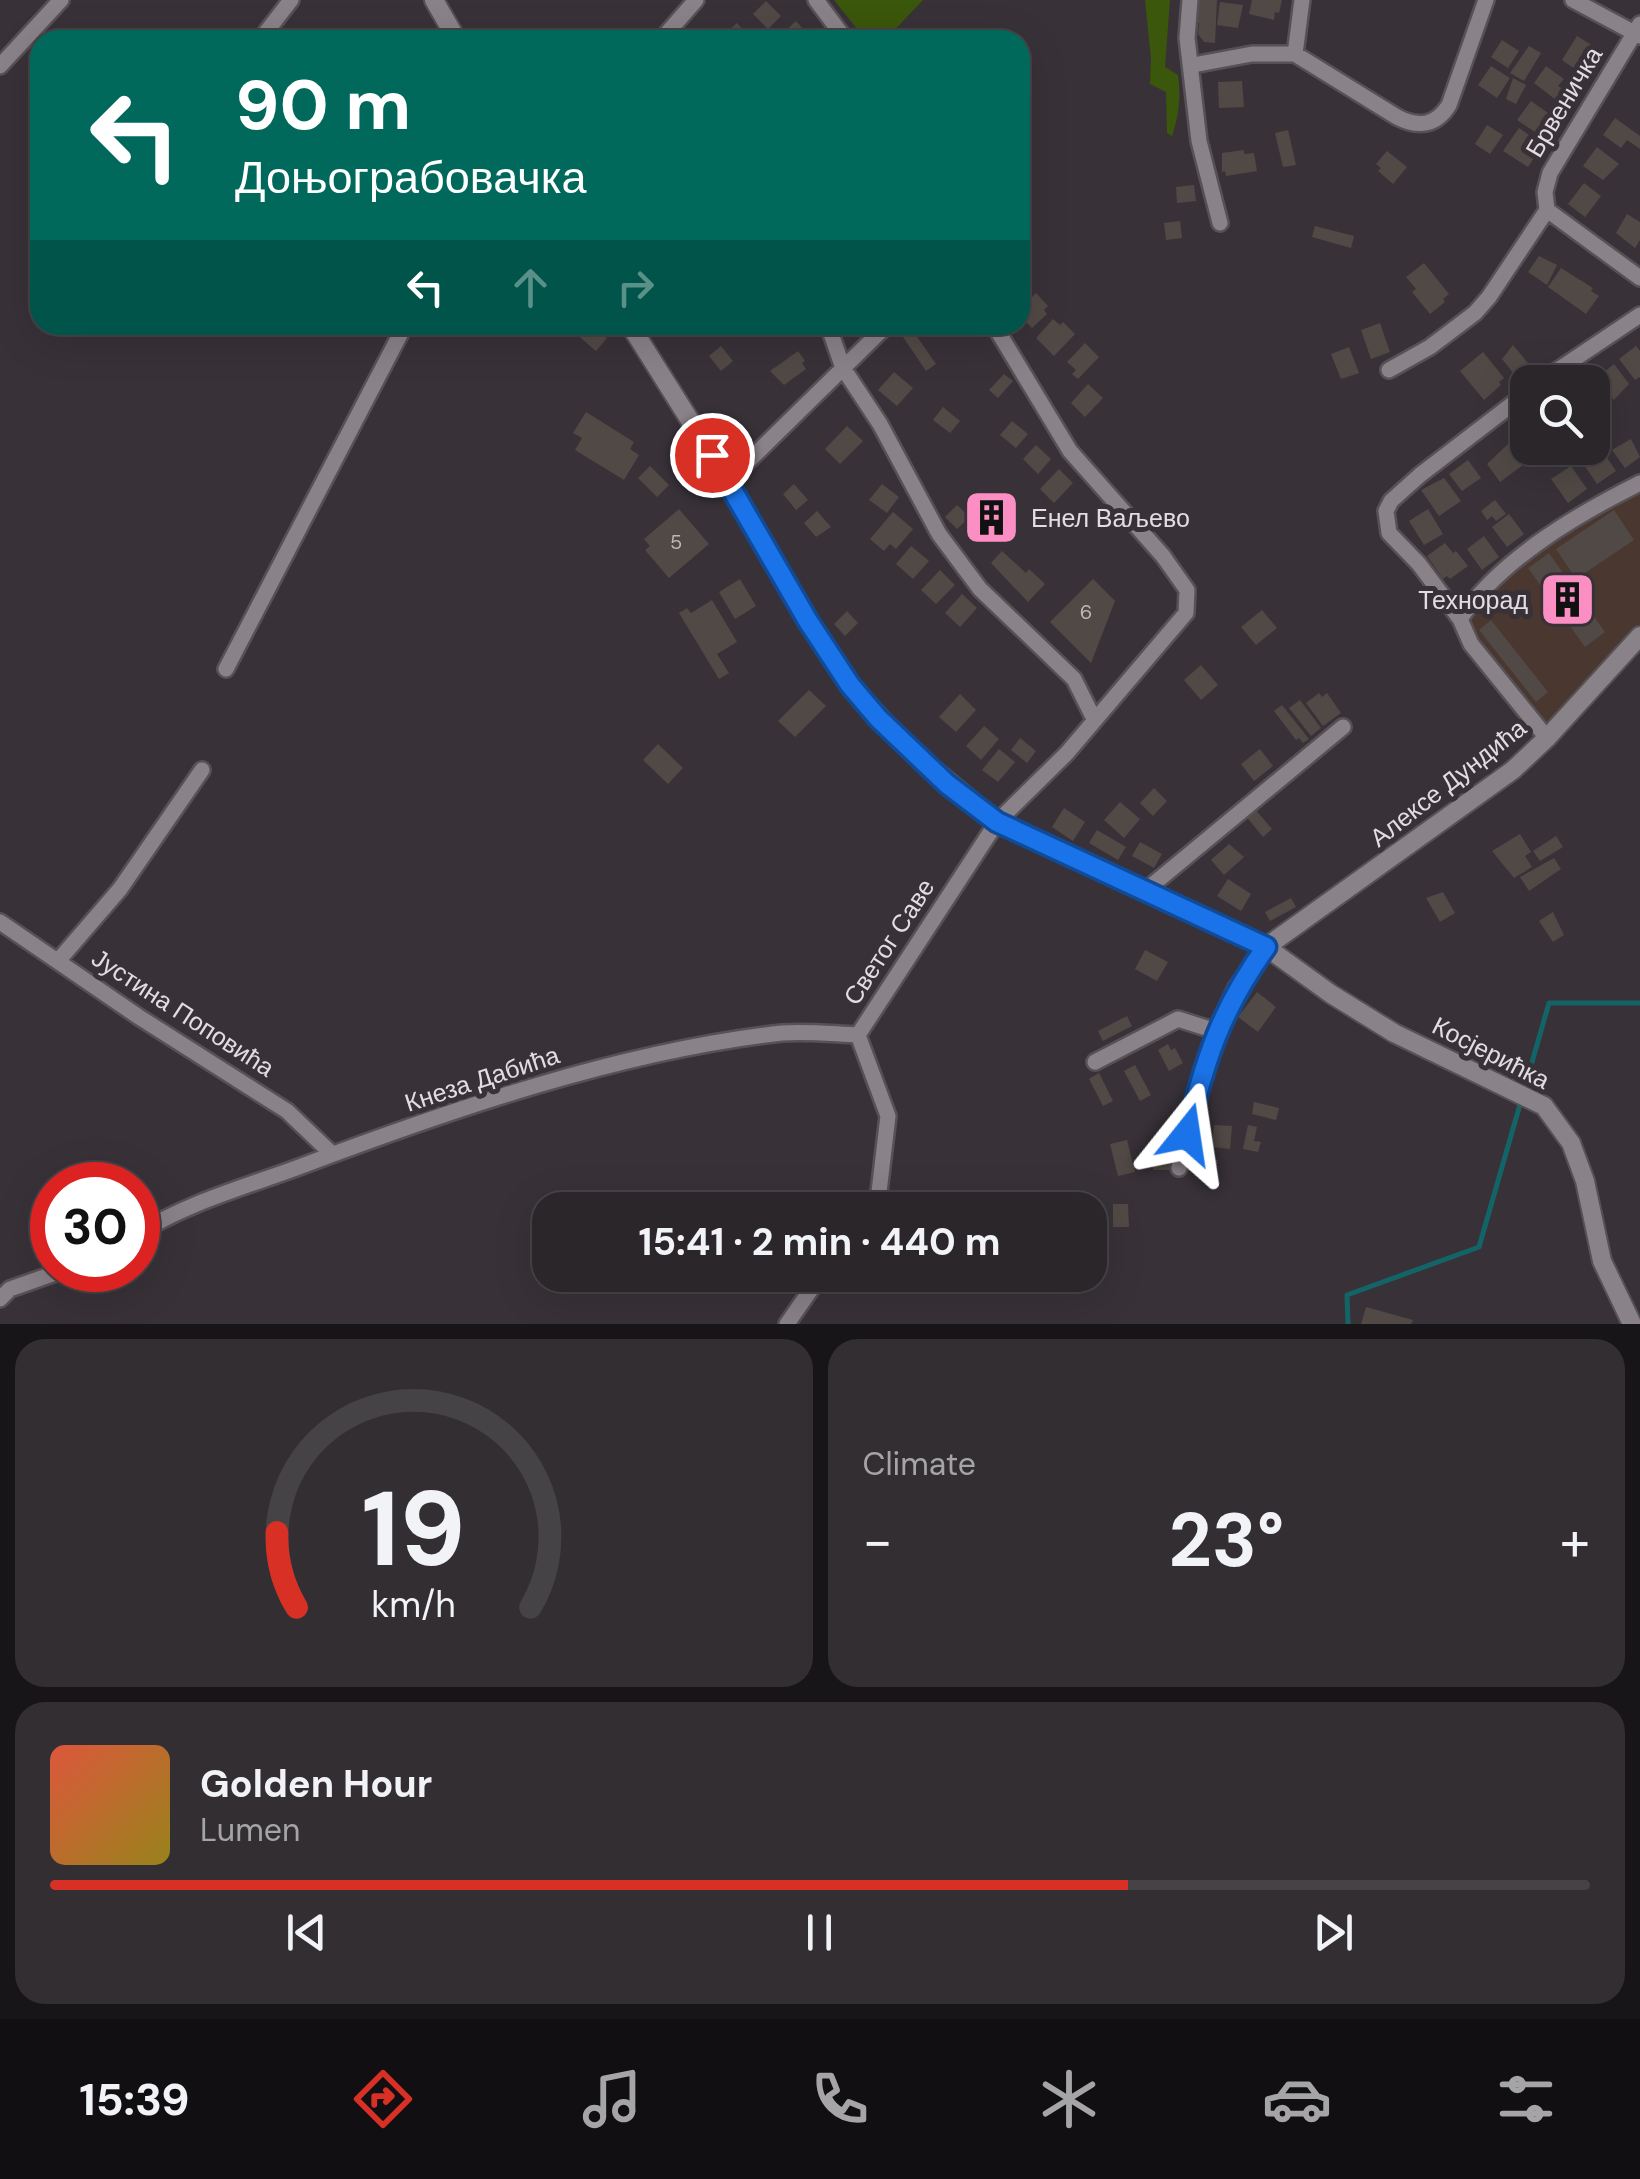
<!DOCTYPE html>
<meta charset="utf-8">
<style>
body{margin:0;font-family:"DM Sans",sans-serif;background:#322e32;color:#f1f3f6;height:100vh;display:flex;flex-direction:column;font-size:38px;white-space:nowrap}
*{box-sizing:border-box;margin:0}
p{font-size:32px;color:#a5a5a8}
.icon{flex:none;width:55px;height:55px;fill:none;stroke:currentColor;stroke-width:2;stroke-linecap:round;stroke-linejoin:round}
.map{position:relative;height:1324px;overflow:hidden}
.side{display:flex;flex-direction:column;gap:15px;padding:15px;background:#171517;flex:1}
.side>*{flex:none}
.banner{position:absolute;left:30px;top:30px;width:1000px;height:305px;border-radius:30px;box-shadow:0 10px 40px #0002,0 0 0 2px #464347;background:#00695c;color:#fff;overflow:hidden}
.buttons{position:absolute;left:1510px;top:365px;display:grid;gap:20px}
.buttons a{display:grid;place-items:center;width:100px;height:100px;border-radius:20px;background:#2a262a;box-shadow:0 10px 40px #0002,0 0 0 2px #464347;font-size:50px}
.speed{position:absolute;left:30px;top:1162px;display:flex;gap:20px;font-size:50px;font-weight:700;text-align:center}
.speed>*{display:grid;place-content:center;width:130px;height:130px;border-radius:50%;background:#2a262a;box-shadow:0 10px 40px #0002,0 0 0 2px #464347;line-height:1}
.speed .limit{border:15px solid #d22;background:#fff;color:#111}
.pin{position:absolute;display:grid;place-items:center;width:85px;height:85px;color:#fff;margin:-42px;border:5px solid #fff;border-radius:50%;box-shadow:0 2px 10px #0007}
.me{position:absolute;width:110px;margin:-55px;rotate:15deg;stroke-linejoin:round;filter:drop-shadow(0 0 8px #0008)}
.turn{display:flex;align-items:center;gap:35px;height:210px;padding:0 40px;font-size:45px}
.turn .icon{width:130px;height:130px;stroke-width:2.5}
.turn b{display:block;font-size:70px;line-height:85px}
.lanes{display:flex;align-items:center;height:95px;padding:0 40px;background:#0003;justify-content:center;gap:50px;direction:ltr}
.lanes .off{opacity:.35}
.big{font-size:75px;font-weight:700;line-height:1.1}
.side .card{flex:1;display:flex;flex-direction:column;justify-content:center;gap:15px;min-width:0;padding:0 35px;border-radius:30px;background:#322e32}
.side .dial{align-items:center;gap:0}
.dial svg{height:260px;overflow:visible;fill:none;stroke:#464347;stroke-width:7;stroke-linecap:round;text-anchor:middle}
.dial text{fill:#f1f3f6;stroke:none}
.song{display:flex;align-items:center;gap:30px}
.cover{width:120px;height:120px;border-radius:15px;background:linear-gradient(135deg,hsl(10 70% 55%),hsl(50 70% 35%))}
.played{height:10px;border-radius:5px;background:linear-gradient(90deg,#d93025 70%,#464347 70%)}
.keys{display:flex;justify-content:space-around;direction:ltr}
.heat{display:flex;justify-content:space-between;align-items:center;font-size:55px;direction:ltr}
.side .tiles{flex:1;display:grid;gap:15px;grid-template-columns:1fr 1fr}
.card:last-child{grid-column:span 2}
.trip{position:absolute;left:532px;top:1192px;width:575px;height:100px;border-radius:30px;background:#2a262a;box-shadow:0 10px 40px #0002,0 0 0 2px #464347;font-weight:700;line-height:100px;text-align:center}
.tabs{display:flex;height:160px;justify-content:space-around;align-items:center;background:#110f11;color:#a5a5a8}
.tabs .icon{width:70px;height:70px}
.tabs .on{color:#d93025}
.tabs b{font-size:45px;color:#f1f3f6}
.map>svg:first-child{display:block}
.industrial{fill:#4a3730}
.green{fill:#3b570b}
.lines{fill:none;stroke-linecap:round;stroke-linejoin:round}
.stream{stroke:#136467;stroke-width:5}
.building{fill:#514945}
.minor-casing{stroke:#555155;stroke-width:20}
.tertiary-casing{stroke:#555155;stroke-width:22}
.minor{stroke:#898288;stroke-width:15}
.tertiary{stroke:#898288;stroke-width:18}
.route-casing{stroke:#114b97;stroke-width:25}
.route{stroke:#1a73e8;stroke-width:18}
.labels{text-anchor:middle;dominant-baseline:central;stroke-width:10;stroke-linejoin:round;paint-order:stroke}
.number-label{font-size:20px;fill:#bdb8b9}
.street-label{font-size:25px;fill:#e1dde0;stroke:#383238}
.poi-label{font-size:25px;fill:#e1dde0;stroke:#383238;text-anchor:start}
</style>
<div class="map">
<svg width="1640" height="1324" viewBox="0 0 1640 1324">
<rect width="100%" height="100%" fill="#383238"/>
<path class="industrial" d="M1640 483V636L1547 738 1463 629 1469 606 1511 566Z"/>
<path class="green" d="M834 0H923L885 40H866Z
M1145 0H1170L1165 67 1178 75C1181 97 1179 115 1172 136L1167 133 1166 92 1150 84 1151 59Z"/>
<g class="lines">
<path class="stream" d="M1524 1090 1549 1003H1640
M1348 1324 1347 1295 1479 1247 1521 1101"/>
</g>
<path class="building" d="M1196 0H1217L1215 43 1204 42 1198 34 1199 23H1195Z
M1252 0H1282L1279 13 1275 12 1274 20 1249 14Z
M766 1 781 16 768 29 753 14Z
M1220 2 1243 5 1238 28 1217 25Z
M796 21 811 38 808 40H775Z
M737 23 752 40H718Z
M1577 36 1598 49 1582 74 1562 60Z
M1502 40 1519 51 1508 68 1491 57Z
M1529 46 1541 53 1524 81 1510 73Z
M1491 66 1510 78 1497 98 1478 85Z
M1546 66 1564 79 1558 86 1563 89 1556 100 1534 83Z
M1513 78 1526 85 1516 104 1506 99Z
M1242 81 1244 107 1219 108 1218 82Z
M1531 101 1551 115 1538 134 1517 120Z
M1615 118 1640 136V149L1627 140 1621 148 1603 135Z
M1487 125 1503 135 1490 154 1475 144Z
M1519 128 1535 139 1528 149 1536 155 1528 167 1503 151Z
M1288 130 1296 165 1283 167 1275 133Z
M1597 147 1619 164 1603 180 1583 166Z
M1244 150V154L1254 153 1257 171 1226 176 1225 171 1222 172V153Z
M1387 151 1407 167 1393 184 1378 171 1381 168 1376 164Z
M1584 183 1601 196 1585 217 1568 204Z
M1194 185 1196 201 1177 203 1176 187Z
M1627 214 1640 222V240L1635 248 1616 233Z
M1180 221 1182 238 1166 240 1164 223Z
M1315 226 1354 236 1351 248 1312 237Z
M1539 256 1557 265 1547 285 1528 272Z
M1424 263 1449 294 1443 299 1445 302 1430 314 1412 292 1416 289 1406 277Z
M1561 268 1593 288 1591 291 1599 296 1586 314 1548 287Z
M1036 293 1048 306 1044 310 1047 314 1032 328 1020 316V309Z
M1053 319 1060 325 1063 322 1075 334 1054 356 1036 338Z
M1380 323 1390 352 1371 359 1361 330Z
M581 325H592L607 338 596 351 575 333Z
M911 328 936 364 926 371 901 334Z
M1085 343 1099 357 1078 379 1072 374 1076 370 1067 362Z
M1513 345 1533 369 1519 380 1502 359Z
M721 346 733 361 721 371 709 356Z
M1636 346 1640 351V377L1635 380 1619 359Z
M1349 347 1359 373 1341 379 1331 354Z
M798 351 805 361 802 363 806 369 784 385 770 371Z
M1483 352 1504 378 1499 382 1501 385 1484 400 1460 371Z
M1614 364 1629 384 1614 400 1597 378Z
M894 372 913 388 897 406 878 390Z
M1004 374 1013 381 998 398 989 390Z
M1088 384 1103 398 1085 417 1071 403Z
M943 407 960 421 950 433 933 420Z
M586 412 634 442 630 449 639 455 624 480 575 450 582 438 573 433Z
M1012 421 1028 434 1016 448 1000 435Z
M847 426 863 441 840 464 825 449Z
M1631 439 1640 457 1625 468 1612 450Z
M1508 444 1523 465 1500 482 1487 464Z
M1036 445 1051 459 1038 474 1023 459Z
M1601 449 1616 471 1597 484 1582 462Z
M1468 460 1481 478 1462 491 1449 474Z
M650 466 669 485 657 497 638 478Z
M1571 466 1587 489 1568 503 1551 479Z
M1059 469 1073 483 1054 503 1040 489Z
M1444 478 1461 501 1439 516 1421 490Z
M794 484 808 500 796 510 783 494Z
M882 484 899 497 887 513 869 500Z
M995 495 1015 512 989 541 970 524Z
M1495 500 1506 514 1496 521 1492 516 1487 520 1481 511Z
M957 505 970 517 957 529 945 517Z
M679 509 709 544 669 578 645 550 650 546 644 539Z
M1428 509 1443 534 1424 545 1409 521Z
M1614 510 1634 540 1576 579 1556 549Z
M817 511 831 527 816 537 804 523Z
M893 512 913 529 896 549 890 544 884 551 870 539Z
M1509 514 1524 534 1507 547 1492 527Z
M1484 536 1499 557 1482 570 1467 549Z
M1445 543 1453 553 1456 551 1468 566 1450 579 1447 576 1443 579 1427 556Z
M911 546 929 561 913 579 896 564Z
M1002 551 1026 573 1029 569 1045 584 1028 602 991 563Z
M1549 553 1605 632 1585 647 1528 568Z
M940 570 955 585 936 604 921 590Z
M740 579 756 606 735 619 719 592Z
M1093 579 1115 601 1091 663 1050 622Z
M962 594 977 608 960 627 945 613Z
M712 600 737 642 717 654 729 673 719 679 679 613 687 608 691 613Z
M1262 610 1277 628 1256 645 1241 627Z
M847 611 858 623 845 636 834 624Z
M1491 620 1548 692 1536 702 1479 630Z
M1201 665 1218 685 1201 700 1184 680Z
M809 690 826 706 795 737 778 721Z
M1319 693 1322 697 1327 693 1341 713 1323 726 1306 703Z
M960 694 976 710 956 732 939 717Z
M1300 700 1321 728 1311 736 1289 708Z
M1282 705 1309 739 1303 743 1299 738 1296 740 1274 711Z
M984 726 999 739 981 760 966 746Z
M1020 738 1036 751 1027 763 1011 750Z
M658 744 683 768 668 784 643 760Z
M999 749 1015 762 998 782 982 770Z
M1260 749 1273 766 1254 781 1241 764Z
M1154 788 1167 801 1153 816 1140 803Z
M1120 802 1140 819 1124 838 1104 820Z
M1064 808 1085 822 1073 841 1052 827Z
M1254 808 1272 829 1263 837 1245 815Z
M1097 830 1126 847 1118 860 1089 843Z
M1520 834 1531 852 1525 856 1532 867 1514 878 1492 851Z
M1556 836 1563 847 1540 861 1533 851Z
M1140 842 1162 854 1154 868 1132 856Z
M1229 844 1244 857 1224 875 1211 860Z
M1554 858 1561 869 1529 891 1520 877Z
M1228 879 1251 894 1241 911 1217 896Z
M1443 892 1455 913 1440 922 1426 898Z
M1291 898 1296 907 1270 921 1265 912Z
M1553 912 1564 935 1553 942 1539 921Z
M1145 950 1168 962 1157 981 1135 969Z
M1257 992 1276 1007 1258 1032 1238 1017Z
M1127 1016 1132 1026 1103 1041 1098 1031Z
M1168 1044 1171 1050 1175 1048 1183 1063 1169 1071 1158 1050Z
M1135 1065 1151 1095 1140 1101 1124 1071Z
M1099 1073 1113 1101 1103 1106 1089 1079Z
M1254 1102 1279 1108 1276 1120 1252 1114Z
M1214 1125 1232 1126 1230 1149 1212 1147Z
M1248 1125 1257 1127 1254 1141 1261 1142 1258 1152 1243 1149Z
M1127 1140 1135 1172 1118 1176 1110 1144Z
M1154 1146 1171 1147 1170 1170H1153Z
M1190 1154 1218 1160 1215 1174 1187 1170Z
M1113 1204H1128L1129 1227H1113Z
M1366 1307 1413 1320 1411 1324H1361Z"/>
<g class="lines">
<defs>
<path id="minor" d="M816 0 846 40
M1190 0 1187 38 1199 141 1220 223
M1573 0 1640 36
M260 40 291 0
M661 40 696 0
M1295 54 1302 0
M1193 65 1252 54H1295L1397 117C1418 128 1436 126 1449 105L1486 0
M0 66 61 0
M1547 210 1545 192 1550 173 1640 24
M1547 210 1640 278
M828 325 843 368 880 424 939 534 980 589 1074 679 1094 719
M1389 370 1430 347 1475 313 1489 297 1547 210
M1540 382 1640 315
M728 481 887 325
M1460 619 1419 564 1389 533 1386 511 1391 501 1420 475 1528 392
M226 669 405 325
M1547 738 1471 644 1460 619C1501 559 1576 515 1640 483
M1145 891 1343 727
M0 922 139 1017 287 1111 332 1154
M58 961 120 889 202 770
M1095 1062 1178 1019 1216 1031
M1179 1168 1216 1031 1236 988 1266 947
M866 1210 879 1192 888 1116 858 1035 997 822 1067 753 1186 613 1187 590 1163 556 1070 451 994 325
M138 1234C186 1203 245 1187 299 1167 450 1110 621 1051 782 1033 806 1031 833 1034 858 1035
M0 1299 10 1289 64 1270
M787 1324 821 1275"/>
<path id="tertiary" d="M434 0 457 40
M630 325 728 481 808 621 850 685 909 749 997 822 1266 947 1331 994 1394 1033 1544 1106 1571 1143 1585 1181 1602 1261 1632 1324
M1266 947 1513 770 1547 738 1640 636"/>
</defs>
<use href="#minor" class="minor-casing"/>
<use href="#tertiary" class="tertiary-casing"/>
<use href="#minor" class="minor"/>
<use href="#tertiary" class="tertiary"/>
</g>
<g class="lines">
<defs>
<path id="route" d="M712 455 808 621 850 685 878 718 947 784 997 822 1266 947C1221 1010 1205 1059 1187 1134"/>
</defs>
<use href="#route" class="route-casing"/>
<use href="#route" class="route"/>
</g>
<defs>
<symbol id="building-square" viewBox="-11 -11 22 22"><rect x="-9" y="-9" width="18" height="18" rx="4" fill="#fb8fc4" stroke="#383238"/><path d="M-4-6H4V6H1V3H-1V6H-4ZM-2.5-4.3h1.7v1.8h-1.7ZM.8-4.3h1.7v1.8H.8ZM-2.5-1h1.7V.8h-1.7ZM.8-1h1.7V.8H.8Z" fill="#111"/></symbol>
</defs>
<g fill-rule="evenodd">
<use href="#building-square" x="960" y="486" width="63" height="63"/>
<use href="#building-square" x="1536" y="568" width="63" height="63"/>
</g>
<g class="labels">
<g class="number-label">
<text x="676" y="542">5</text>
<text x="1086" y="612">6</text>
</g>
<g class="street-label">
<text transform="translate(1564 102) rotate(-59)">Брвеничка</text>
<text transform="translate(1448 783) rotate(-38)">Алексе Дундића</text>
<text transform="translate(889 942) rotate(-57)">Светог Саве</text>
<text transform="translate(183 1013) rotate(33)">Јустина Поповића</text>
<text transform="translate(1491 1053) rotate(27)">Косјерићка</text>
<text transform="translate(482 1079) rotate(-18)">Кнеза Дабића</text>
</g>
<g class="poi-label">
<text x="1031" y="518">Енел Ваљево</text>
<text x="1528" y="600" text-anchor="end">Технорад</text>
</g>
</g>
</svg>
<div class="buttons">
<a><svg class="icon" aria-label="search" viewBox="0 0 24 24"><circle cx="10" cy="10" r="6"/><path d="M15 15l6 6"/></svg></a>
</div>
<div class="speed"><div class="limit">30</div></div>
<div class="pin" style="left:712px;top:455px;background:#d93025"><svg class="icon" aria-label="arrive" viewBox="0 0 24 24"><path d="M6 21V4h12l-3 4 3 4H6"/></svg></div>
<svg class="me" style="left:1187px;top:1134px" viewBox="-20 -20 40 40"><path d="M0-17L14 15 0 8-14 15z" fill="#1a73e8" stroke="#fff" stroke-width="4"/></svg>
<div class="trip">15:41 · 2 min · 440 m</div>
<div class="banner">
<div class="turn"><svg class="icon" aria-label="left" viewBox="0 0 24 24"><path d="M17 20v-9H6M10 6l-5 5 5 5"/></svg><div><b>90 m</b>Доњограбовачка</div></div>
<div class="lanes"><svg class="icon" aria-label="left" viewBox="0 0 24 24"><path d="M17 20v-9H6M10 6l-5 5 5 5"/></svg><svg class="icon off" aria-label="ahead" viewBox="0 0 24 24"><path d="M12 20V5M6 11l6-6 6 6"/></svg><svg class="icon off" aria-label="right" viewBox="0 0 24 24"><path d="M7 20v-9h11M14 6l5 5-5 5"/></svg></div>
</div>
</div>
<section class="side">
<div class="tiles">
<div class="card dial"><svg viewBox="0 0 100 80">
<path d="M14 69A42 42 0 1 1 86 69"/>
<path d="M14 69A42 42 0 0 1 8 46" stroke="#d93025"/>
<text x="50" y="56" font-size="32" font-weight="700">19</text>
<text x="50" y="72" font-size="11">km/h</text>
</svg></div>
<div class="card"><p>Climate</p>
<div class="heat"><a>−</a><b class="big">23°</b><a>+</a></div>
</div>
<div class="card">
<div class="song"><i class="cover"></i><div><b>Golden Hour</b><p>Lumen</p></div></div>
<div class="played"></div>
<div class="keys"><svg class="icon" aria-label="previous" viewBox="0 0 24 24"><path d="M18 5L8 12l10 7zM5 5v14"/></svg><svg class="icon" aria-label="pause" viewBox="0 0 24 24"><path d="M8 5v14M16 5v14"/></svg><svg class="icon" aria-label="next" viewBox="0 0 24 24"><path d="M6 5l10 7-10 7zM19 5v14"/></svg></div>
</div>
</div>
</section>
<nav class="tabs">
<b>15:39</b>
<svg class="icon on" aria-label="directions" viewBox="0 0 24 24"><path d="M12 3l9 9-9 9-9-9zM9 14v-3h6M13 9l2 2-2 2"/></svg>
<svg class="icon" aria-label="music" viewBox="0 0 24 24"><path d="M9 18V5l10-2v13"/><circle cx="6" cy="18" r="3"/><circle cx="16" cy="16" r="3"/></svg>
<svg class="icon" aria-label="phone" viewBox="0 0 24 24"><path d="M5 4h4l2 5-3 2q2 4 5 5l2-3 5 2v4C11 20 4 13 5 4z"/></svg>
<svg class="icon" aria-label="climate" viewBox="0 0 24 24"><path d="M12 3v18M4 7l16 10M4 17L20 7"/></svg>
<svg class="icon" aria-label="car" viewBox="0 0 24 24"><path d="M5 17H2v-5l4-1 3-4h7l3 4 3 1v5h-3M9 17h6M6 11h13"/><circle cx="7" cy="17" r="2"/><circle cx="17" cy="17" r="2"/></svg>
<svg class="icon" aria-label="filters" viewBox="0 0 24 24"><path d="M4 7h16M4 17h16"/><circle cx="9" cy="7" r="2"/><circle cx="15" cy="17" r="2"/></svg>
</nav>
